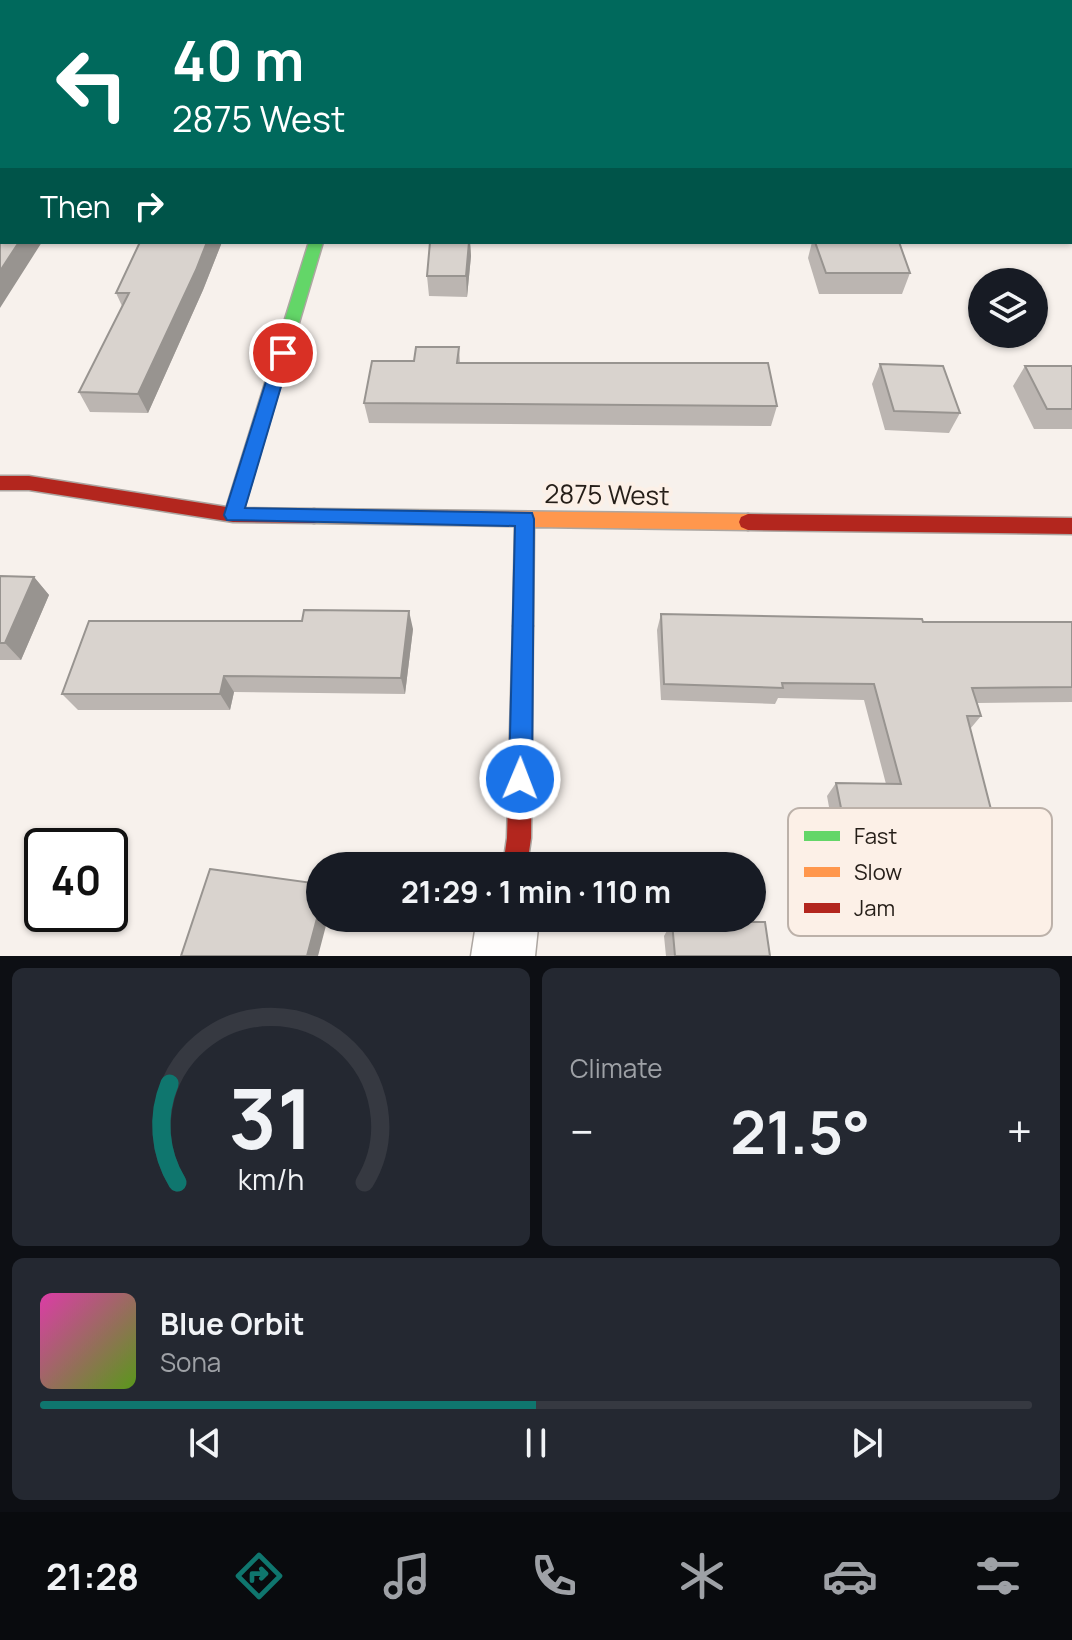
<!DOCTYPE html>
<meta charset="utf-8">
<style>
body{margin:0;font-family:Manrope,sans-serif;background:#242831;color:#f1f3f6;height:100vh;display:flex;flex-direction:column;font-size:30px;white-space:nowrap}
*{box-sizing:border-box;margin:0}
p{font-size:26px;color:#9ea1a6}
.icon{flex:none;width:44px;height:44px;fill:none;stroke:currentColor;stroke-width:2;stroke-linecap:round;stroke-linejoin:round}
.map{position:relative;height:956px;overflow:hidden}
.details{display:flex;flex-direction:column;gap:12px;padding:12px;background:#0d0f14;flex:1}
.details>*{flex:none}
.top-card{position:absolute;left:0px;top:0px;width:1072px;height:244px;box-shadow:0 2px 6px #0004;background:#00695c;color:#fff;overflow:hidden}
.fabs{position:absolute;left:968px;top:268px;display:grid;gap:16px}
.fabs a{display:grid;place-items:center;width:80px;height:80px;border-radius:50%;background:#171b24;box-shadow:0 2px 6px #0004;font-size:40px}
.speed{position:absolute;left:24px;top:828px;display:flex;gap:16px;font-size:40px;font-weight:700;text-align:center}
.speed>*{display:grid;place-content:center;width:104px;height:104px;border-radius:50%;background:#171b24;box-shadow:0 2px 6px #0004;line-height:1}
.speed .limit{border:4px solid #111;border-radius:12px;background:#fff;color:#111}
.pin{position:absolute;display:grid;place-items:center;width:68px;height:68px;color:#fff;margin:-34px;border:4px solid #fff;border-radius:50%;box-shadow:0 2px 8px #0007}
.me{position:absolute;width:88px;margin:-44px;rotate:1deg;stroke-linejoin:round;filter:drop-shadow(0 0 6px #0008)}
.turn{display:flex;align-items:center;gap:28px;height:168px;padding:0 40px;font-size:36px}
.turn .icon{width:104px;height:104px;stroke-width:2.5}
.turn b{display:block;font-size:56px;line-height:68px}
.then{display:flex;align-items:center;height:76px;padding:0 40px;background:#0003;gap:16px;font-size:30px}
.big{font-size:60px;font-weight:700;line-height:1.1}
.details .widget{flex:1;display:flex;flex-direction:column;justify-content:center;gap:12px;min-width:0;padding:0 28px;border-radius:12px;background:#242831}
.details .dial{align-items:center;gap:0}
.dial svg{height:208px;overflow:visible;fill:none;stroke:#363941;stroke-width:7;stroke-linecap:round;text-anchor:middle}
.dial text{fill:#f1f3f6;stroke:none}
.song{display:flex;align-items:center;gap:24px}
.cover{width:96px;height:96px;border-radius:12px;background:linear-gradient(135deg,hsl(320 70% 55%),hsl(90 70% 35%))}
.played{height:8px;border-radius:4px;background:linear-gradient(90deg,#0f766e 50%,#363941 50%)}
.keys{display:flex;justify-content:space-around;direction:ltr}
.heat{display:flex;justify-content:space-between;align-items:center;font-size:44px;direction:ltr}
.details .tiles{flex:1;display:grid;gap:12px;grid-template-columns:1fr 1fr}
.widget:last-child{grid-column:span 2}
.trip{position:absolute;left:306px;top:852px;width:460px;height:80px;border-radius:40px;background:#171b24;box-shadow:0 2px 6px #0004;font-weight:700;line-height:80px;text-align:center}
.menu{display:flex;height:128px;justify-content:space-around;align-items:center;background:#090b0e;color:#9ea1a6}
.menu .icon{width:56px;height:56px}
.menu .active{color:#0f766e}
.menu b{font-size:36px;color:#f1f3f6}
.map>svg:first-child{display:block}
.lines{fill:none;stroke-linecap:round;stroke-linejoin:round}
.street-casing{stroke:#aca6a1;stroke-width:3}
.fast-casing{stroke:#aca6a1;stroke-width:3}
.slow-casing{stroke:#aca6a1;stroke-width:3}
.jam-casing{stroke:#aca6a1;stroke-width:3}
.street{fill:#fefdfc;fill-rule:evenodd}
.fast{fill:#63d668;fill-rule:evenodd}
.slow{fill:#ff974d;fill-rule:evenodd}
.jam{fill:#b3261e;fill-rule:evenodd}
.wall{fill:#bbb5b1}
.shaded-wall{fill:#989490}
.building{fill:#d9d3ce;stroke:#989490;stroke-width:2}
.route{fill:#1a73e8;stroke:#114b97;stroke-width:2}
.labels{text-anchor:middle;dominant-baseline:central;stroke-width:8;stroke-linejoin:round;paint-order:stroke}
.street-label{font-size:26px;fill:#251e18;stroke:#fcf0e7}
.key{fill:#fcf0e7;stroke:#bcb1a9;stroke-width:2}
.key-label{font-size:22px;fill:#251e18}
</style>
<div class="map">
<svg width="1072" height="956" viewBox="0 0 1072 956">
<rect width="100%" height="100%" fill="#f7f1ec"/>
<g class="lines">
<defs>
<path id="street" d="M1070 11H1072V27H1070Z
M2 98V118L0 119V99Z
M1070 191H1072V211H1070Z
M477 918H539L535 956H471Z"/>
<path id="fast" d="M309 242H323L242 515 240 520H226L224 515Z"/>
<path id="slow" d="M314 509 748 514 755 517 757 522 755 527 748 530 534 527 533 626 530 632 523 635 516 632 513 626 515 526 314 523 307 521 305 516 307 511Z"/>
<path id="jam" d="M0 476H29L233 508 314 509 321 511 323 516 321 521 314 523 233 522 29 490H0Z
M748 514 1072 518V534L748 530 741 527 739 522 741 517Z
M523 617 530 620 533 626 531 838 527 866H503L507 838 513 626 516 620Z"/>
</defs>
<use href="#street" class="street-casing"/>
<use href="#fast" class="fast-casing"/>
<use href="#slow" class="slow-casing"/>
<use href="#jam" class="jam-casing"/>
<use href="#street" class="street"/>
<use href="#fast" class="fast"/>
<use href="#slow" class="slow"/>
<use href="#jam" class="jam"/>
</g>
<path class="wall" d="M1070 36 1072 38V151H1070Z
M140 242H222L203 290 148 413 90 412 79 392 122 306 116 293Z
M430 242H470L471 256 467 297 429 296 427 276Z
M812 242H899L910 273 902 294H819L808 258Z
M459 347 460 363 777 406 771 426 369 423 364 403 414 361Z
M880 364 960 413 949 433 885 430 872 384Z
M1025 366H1072V429H1034L1013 386Z
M0 576 34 577 49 595 21 660H0Z
M661 614 923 622H1072V702L977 703 981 716 970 729 996 829 980 841 895 835 884 846 836 845 827 796 836 783 886 784 864 700 778 698 775 704 661 700 657 630Z
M413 629 405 694 234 692 230 710H78L62 694Z
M672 922 770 956H666L664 936Z"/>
<path class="shaded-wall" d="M189 0H205L204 2H188Z
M19 242H42L0 308V271Z
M207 242H222L203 290 148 413 138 394Z
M469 242H470L471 256 467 297 466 276Z
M34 577 49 595 21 660 5 643Z
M409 611 413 629 405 694 401 678Z
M224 676 234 692 230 710 220 694Z
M320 907V918H328L318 956H307Z"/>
<path class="building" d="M138 0H189L188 2H136Z
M269 0H305L304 2H268Z
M452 0H489V2H452Z
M563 0H1044L1045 2H563Z
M1070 36 1072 38V132H1070Z
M2 196V242H19L0 271V199Z
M140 242H207L196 270 138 394 79 392 129 293H116Z
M430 242H469L466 276H427Z
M815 242H899L910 273H826Z
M416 347H459L457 363H768L777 406 364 403 372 361H414Z
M880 364 943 366 960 413 894 411Z
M1025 366H1072V409H1047Z
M0 576 34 577 5 643H0Z
M304 610 409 611 401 678 224 676 220 694H62L89 621H302Z
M661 614 922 619 923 622H1072V687L972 688 981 716H967L996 829 893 822 896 834 846 833 836 783 901 784 874 684 782 683 783 688 664 684Z
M210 869 320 884V907L307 956H181Z
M672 922H765L770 956H675Z"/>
<path class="route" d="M283 348 291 353 245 508 532 513 534 519 532 779 528 787 520 790 512 787 509 779 515 526 227 520 224 515 275 353Z"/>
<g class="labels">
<g class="street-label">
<text transform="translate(607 494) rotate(1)">2875 West</text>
</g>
</g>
<rect x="788" y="808" width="264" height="128" rx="12" class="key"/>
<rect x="804" y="831" width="36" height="10" fill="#63d668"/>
<rect x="804" y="867" width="36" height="10" fill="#ff974d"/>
<rect x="804" y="903" width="36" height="10" fill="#b3261e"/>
<g class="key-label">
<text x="854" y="844">Fast</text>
<text x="854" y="880">Slow</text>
<text x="854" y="916">Jam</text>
</g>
</svg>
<div class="fabs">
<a><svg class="icon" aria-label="layers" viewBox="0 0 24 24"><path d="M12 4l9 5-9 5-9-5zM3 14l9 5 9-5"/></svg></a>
</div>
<div class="speed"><div class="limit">40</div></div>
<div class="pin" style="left:283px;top:353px;background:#d93025"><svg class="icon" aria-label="arrive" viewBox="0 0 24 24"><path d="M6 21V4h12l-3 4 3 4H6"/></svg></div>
<svg class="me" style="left:520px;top:779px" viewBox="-20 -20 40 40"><circle r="17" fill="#1a73e8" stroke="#fff" stroke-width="3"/><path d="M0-11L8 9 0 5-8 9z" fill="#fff"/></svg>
<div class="trip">21:29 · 1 min · 110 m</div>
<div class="top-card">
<div class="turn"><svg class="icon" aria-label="left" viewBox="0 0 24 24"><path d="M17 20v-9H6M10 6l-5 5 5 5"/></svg><div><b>40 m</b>2875 West</div></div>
<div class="then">Then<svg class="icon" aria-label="right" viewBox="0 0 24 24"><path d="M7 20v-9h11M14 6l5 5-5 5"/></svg></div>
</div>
</div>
<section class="details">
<div class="tiles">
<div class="widget dial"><svg viewBox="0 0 100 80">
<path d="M14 69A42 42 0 1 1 86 69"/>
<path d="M14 69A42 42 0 0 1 11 31" stroke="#0f766e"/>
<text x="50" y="56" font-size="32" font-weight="700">31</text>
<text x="50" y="72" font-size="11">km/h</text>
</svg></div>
<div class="widget"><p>Climate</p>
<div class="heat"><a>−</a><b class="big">21.5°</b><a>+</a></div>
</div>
<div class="widget">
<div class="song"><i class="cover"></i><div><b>Blue Orbit</b><p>Sona</p></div></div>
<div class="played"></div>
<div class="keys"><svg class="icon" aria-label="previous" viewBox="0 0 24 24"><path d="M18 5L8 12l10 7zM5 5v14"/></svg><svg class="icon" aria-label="pause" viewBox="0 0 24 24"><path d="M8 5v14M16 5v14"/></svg><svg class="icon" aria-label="next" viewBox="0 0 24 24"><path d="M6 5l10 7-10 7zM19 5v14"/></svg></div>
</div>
</div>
</section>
<nav class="menu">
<b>21:28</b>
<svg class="icon active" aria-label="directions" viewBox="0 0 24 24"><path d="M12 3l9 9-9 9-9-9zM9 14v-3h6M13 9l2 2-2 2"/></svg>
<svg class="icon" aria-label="music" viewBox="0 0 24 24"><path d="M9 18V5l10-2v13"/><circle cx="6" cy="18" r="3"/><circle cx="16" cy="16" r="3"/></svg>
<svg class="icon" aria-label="phone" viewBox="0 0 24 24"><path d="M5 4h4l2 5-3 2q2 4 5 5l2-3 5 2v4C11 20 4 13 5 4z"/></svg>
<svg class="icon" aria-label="climate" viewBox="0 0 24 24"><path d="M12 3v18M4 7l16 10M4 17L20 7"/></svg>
<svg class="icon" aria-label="car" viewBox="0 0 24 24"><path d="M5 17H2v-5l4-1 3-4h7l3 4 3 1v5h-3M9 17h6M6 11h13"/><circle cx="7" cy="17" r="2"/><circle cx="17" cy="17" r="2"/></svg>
<svg class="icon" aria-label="filters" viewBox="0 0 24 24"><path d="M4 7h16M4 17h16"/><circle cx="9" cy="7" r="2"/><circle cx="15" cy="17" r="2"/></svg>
</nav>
